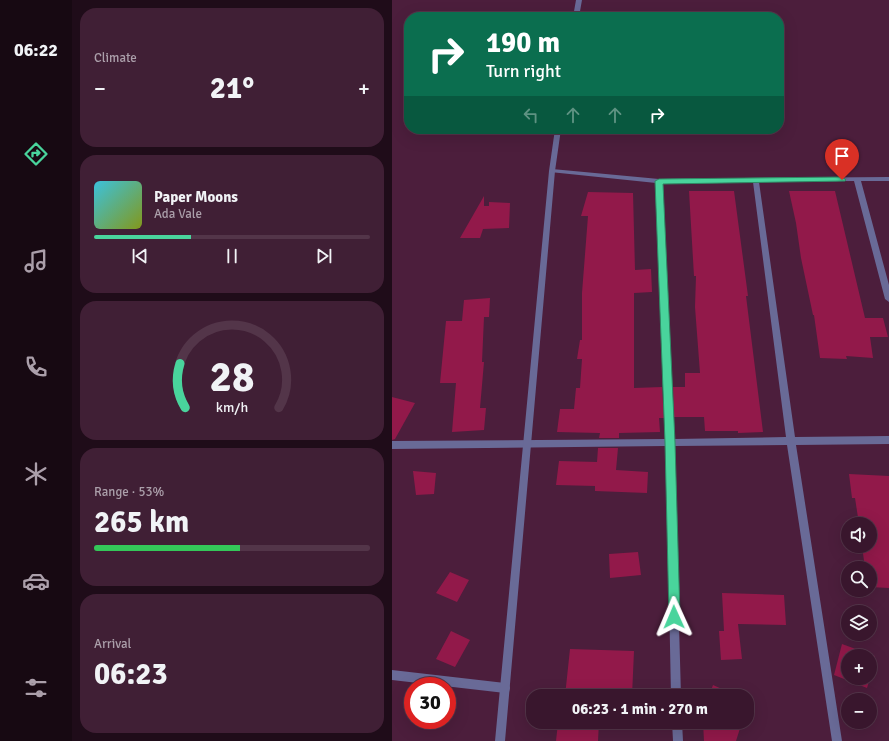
<!DOCTYPE html>
<meta charset="utf-8">
<style>
body{margin:0;font-family:Signika,sans-serif;background:#401f35;color:#f1f3f6;height:100vh;display:flex;flex-direction:column;font-size:15px;white-space:nowrap}
*{box-sizing:border-box;margin:0}
p{font-size:13px;color:#ab9faa}
.icon{flex:none;width:22px;height:22px;fill:none;stroke:currentColor;stroke-width:2;stroke-linecap:round;stroke-linejoin:round}
.map{position:relative;flex:1;overflow:hidden}
.side{display:flex;flex-direction:column;gap:8px;padding:8px;background:#1f0c19;width:320px}
.side>*{flex:none}
.top-card{position:absolute;left:12px;top:12px;width:380px;height:122px;border-radius:16px;box-shadow:0 4px 16px #0002,0 0 0 1px #533549;background:#0b6e4f;color:#fff;overflow:hidden}
.fabs{position:absolute;left:449px;top:517px;display:grid;gap:8px}
.fabs a{display:grid;place-items:center;width:36px;height:36px;border-radius:50%;background:#39162d;box-shadow:0 4px 16px #0002,0 0 0 1px #533549;font-size:20px}
.speed{position:absolute;left:12px;top:677px;display:flex;gap:8px;font-size:20px;font-weight:700;text-align:center}
.speed>*{display:grid;place-content:center;width:52px;height:52px;border-radius:50%;background:#39162d;box-shadow:0 4px 16px #0002,0 0 0 1px #533549;line-height:1}
.speed .limit{border:6px solid #d22;background:#fff;color:#111}
.pin{position:absolute;display:grid;place-items:center;width:34px;height:34px;color:#fff;margin:-41px -17px;border-radius:50% 50% 50% 0;rotate:-45deg;box-shadow:0 0 4px #0007}
.pin .icon{rotate:45deg}
.me{position:absolute;width:44px;margin:-22px;rotate:359deg;stroke-linejoin:round;filter:drop-shadow(0 0 3px #0008)}
.turn{display:flex;align-items:center;gap:14px;height:84px;padding:0 16px;font-size:18px}
.turn .icon{width:52px;height:52px;stroke-width:2.5}
.turn b{display:block;font-size:28px;line-height:34px}
.lanes{display:flex;align-items:center;height:38px;padding:0 16px;background:#0003;justify-content:center;gap:20px;direction:ltr}
.lanes .off{opacity:.35}
.big{font-size:30px;font-weight:700;line-height:1.1}
.side .tile{flex:1;display:flex;flex-direction:column;justify-content:center;gap:6px;min-width:0;padding:0 14px;border-radius:16px;background:#401f35}
.side .dial{align-items:center;gap:0}
.dial svg{height:104px;overflow:visible;fill:none;stroke:#533549;stroke-width:7;stroke-linecap:round;text-anchor:middle}
.dial text{fill:#f1f3f6;stroke:none}
.song{display:flex;align-items:center;gap:12px}
.cover{width:48px;height:48px;border-radius:6px;background:linear-gradient(135deg,hsl(190 70% 55%),hsl(70 70% 35%))}
.played{height:4px;border-radius:2px;background:linear-gradient(90deg,#49d49c 35%,#533549 35%)}
.keys{display:flex;justify-content:space-around;direction:ltr}
.heat{display:flex;justify-content:space-between;align-items:center;font-size:22px;direction:ltr}
.charge{height:6px;border-radius:3px;background:linear-gradient(90deg,#34c759 53%,#533549 0)}
.trip{position:absolute;left:134px;top:689px;width:228px;height:40px;border-radius:16px;background:#39162d;box-shadow:0 4px 16px #0002,0 0 0 1px #533549;font-weight:700;line-height:40px;text-align:center}
main{display:flex;flex:1;min-height:0}
.tabs{display:flex;flex-direction:column;width:72px;justify-content:space-around;align-items:center;background:#170912;color:#ab9faa}
.tabs .icon{width:28px;height:28px}
.tabs .active{color:#49d49c}
.tabs b{font-size:18px;color:#f1f3f6}
.map>svg:first-child{display:block}
.building{fill:#92194a}
.lines{fill:none;stroke-linecap:round;stroke-linejoin:round}
.minor{fill:#696a97;fill-rule:evenodd}
.tertiary{fill:#696a97;fill-rule:evenodd}
.route{fill:#49d49c;stroke:#2f8a65}
</style>
<main>
<nav class="tabs">
<b>06:22</b>
<svg class="icon active" aria-label="directions" viewBox="0 0 24 24"><path d="M12 3l9 9-9 9-9-9zM9 14v-3h6M13 9l2 2-2 2"/></svg>
<svg class="icon" aria-label="music" viewBox="0 0 24 24"><path d="M9 18V5l10-2v13"/><circle cx="6" cy="18" r="3"/><circle cx="16" cy="16" r="3"/></svg>
<svg class="icon" aria-label="phone" viewBox="0 0 24 24"><path d="M5 4h4l2 5-3 2q2 4 5 5l2-3 5 2v4C11 20 4 13 5 4z"/></svg>
<svg class="icon" aria-label="climate" viewBox="0 0 24 24"><path d="M12 3v18M4 7l16 10M4 17L20 7"/></svg>
<svg class="icon" aria-label="car" viewBox="0 0 24 24"><path d="M5 17H2v-5l4-1 3-4h7l3 4 3 1v5h-3M9 17h6M6 11h13"/><circle cx="7" cy="17" r="2"/><circle cx="17" cy="17" r="2"/></svg>
<svg class="icon" aria-label="filters" viewBox="0 0 24 24"><path d="M4 7h16M4 17h16"/><circle cx="9" cy="7" r="2"/><circle cx="15" cy="17" r="2"/></svg>
</nav>
<section class="side">
<div class="tile"><p>Climate</p>
<div class="heat"><a>−</a><b class="big">21°</b><a>+</a></div>
</div>
<div class="tile">
<div class="song"><i class="cover"></i><div><b>Paper Moons</b><p>Ada Vale</p></div></div>
<div class="played"></div>
<div class="keys"><svg class="icon" aria-label="previous" viewBox="0 0 24 24"><path d="M18 5L8 12l10 7zM5 5v14"/></svg><svg class="icon" aria-label="pause" viewBox="0 0 24 24"><path d="M8 5v14M16 5v14"/></svg><svg class="icon" aria-label="next" viewBox="0 0 24 24"><path d="M6 5l10 7-10 7zM19 5v14"/></svg></div>
</div>
<div class="tile dial"><svg viewBox="0 0 100 80">
<path d="M14 69A42 42 0 1 1 86 69"/>
<path d="M14 69A42 42 0 0 1 10 35" stroke="#49d49c"/>
<text x="50" y="56" font-size="32" font-weight="700">28</text>
<text x="50" y="72" font-size="11">km/h</text>
</svg></div>
<div class="tile"><p>Range · 53%</p><b class="big">265 km</b><div class="charge"></div></div>
<div class="tile"><p>Arrival</p><b class="big">06:23</b></div>
</section>
<div class="map">
<svg width="497" height="741" viewBox="0 0 497 741">
<rect width="100%" height="100%" fill="#4c1e3c"/>
<path class="building" d="M297 191H342L356 296H354L371 432 346 433V431H313L312 417H282L281 387H293V373H308L303 307 304 276H302Z
M397 191H443L473 318H491L496 337H478L481 358 454 356 455 359 428 358 422 315H421L409 258 404 223Z
M196 192 241 193 243 270 259 269 260 292 242 293V388L270 387 272 418H267L268 432 227 433V438H207L208 433 165 432 168 409H182L184 388H188L190 359H185L188 340H190V293L196 216H189Z
M92 196V206H97V202L118 203 117 228 91 229 88 238H68Z
M98 298 97 317H92L90 362H92L88 408H94L92 430 60 432 64 383H48L54 321H70L72 300Z
M0 397 23 403 3 439 0 440Z
M206 448H226L224 470 256 472 255 493 203 491V486L164 485 167 461 205 462Z
M21 471 44 473 42 494 24 495Z
M457 474 497 476V588L478 587V568H473L470 546H478V524H467L463 498H460Z
M246 552 249 575 218 578 217 554Z
M58 572 77 580 65 602 44 593Z
M330 593 392 595 394 625 346 624 350 659 329 660 327 631H332Z
M59 631 78 640 63 667 44 659Z
M450 644 483 656 478 676V656H456V678H478L475 688 442 675Z
M178 649 242 651 240 696H173Z
M321 685 341 694 347 696H317Z
M169 722H207L206 741H164L166 723Z
M311 722H350L344 741H312Z"/>
<g class="lines">
<path class="minor" d="M160 169 267 179 497 177V181H469L497 285V302L493 299 462 181 367 182 403 437 497 436V444L404 445 450 741H440L395 445 282 446 289 696H279L274 446 0 449V441L274 439 264 183 158 172V170ZM361 182 394 437 282 439 270 183Z
M0 670 113 683 117 684 118 688 117 692 113 693 0 680Z
M280 722H290L291 741H281Z"/>
<path class="tertiary" d="M184 0H190L187 17H181Z
M163 129H169L163 171 113 741H103L157 171Z"/>
</g>
<path class="route" d="M450 177 454 180 453 181 271 184 283 442 288 617 286 620 282 622 278 620 277 617 273 442 263 181 267 179Z"/>
</svg>
<div class="fabs">
<a><svg class="icon" aria-label="sound" viewBox="0 0 24 24"><path d="M4 9h4l5-4v14l-5-4H4zM17 9q2 3 0 6"/></svg></a>
<a><svg class="icon" aria-label="search" viewBox="0 0 24 24"><circle cx="10" cy="10" r="6"/><path d="M15 15l6 6"/></svg></a>
<a><svg class="icon" aria-label="layers" viewBox="0 0 24 24"><path d="M12 4l9 5-9 5-9-5zM3 14l9 5 9-5"/></svg></a>
<a>+</a>
<a>−</a>
</div>
<div class="speed"><div class="limit">30</div></div>
<div class="pin" style="left:450px;top:180px;background:#d93025"><svg class="icon" aria-label="arrive" viewBox="0 0 24 24"><path d="M6 21V4h12l-3 4 3 4H6"/></svg></div>
<svg class="me" style="left:282px;top:617px" viewBox="-20 -20 40 40"><path d="M0-17L14 15 0 8-14 15z" fill="#49d49c" stroke="#fff" stroke-width="4"/></svg>
<div class="trip">06:23 · 1 min · 270 m</div>
<div class="top-card">
<div class="turn"><svg class="icon" aria-label="right" viewBox="0 0 24 24"><path d="M7 20v-9h11M14 6l5 5-5 5"/></svg><div><b>190 m</b>Turn right</div></div>
<div class="lanes"><svg class="icon off" aria-label="left" viewBox="0 0 24 24"><path d="M17 20v-9H6M10 6l-5 5 5 5"/></svg><svg class="icon off" aria-label="ahead" viewBox="0 0 24 24"><path d="M12 20V5M6 11l6-6 6 6"/></svg><svg class="icon off" aria-label="ahead" viewBox="0 0 24 24"><path d="M12 20V5M6 11l6-6 6 6"/></svg><svg class="icon" aria-label="right" viewBox="0 0 24 24"><path d="M7 20v-9h11M14 6l5 5-5 5"/></svg></div>
</div>
</div>
</main>
